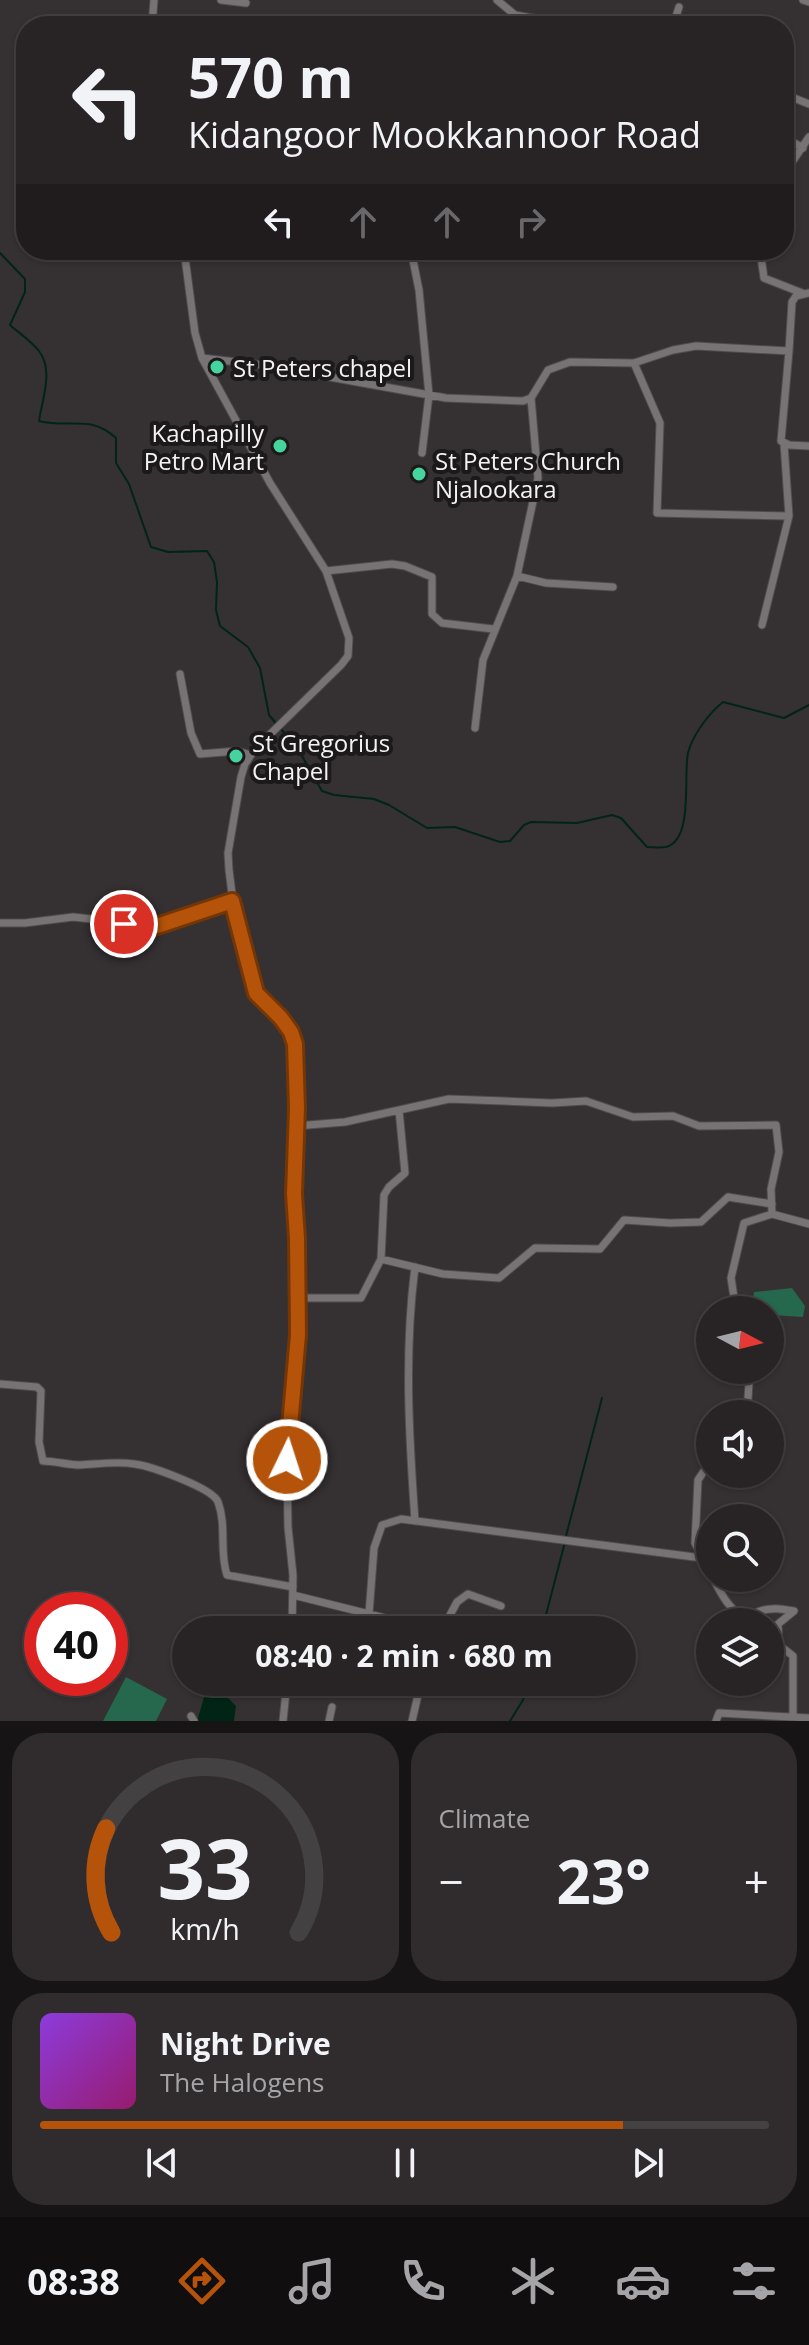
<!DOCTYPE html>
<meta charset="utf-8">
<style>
body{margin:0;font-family:"Open Sans",sans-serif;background:#302c2e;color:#f1f3f6;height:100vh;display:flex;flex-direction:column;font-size:30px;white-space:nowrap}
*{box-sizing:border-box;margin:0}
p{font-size:26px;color:#a5a4a7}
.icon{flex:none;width:44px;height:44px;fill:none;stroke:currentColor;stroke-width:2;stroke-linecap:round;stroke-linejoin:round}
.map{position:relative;height:1721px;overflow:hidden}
.drawer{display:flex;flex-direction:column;gap:12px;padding:12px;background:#161415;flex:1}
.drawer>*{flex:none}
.banner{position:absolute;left:16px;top:16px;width:778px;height:244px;border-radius:32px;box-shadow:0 2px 6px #0004,0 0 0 2px #444143;background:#282426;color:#f1f3f6;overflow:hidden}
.needle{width:52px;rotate:97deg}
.buttons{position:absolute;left:696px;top:1296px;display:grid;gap:16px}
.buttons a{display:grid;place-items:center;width:88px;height:88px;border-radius:50%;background:#282426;box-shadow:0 2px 6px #0004,0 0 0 2px #444143;font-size:40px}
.speed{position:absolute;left:24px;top:1592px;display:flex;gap:16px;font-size:40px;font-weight:700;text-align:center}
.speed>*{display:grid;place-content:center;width:104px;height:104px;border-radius:50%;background:#282426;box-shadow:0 2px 6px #0004,0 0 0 2px #444143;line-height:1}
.speed .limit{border:12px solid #d22;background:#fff;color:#111}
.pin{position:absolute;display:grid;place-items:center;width:68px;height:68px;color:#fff;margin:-34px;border:4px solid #fff;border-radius:50%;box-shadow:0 2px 8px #0007}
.me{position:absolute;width:88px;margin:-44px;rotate:4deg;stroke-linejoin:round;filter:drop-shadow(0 0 6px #0008)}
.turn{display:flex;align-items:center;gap:28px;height:168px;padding:0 40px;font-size:36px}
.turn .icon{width:104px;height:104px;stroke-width:2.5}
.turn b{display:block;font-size:56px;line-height:68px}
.lanes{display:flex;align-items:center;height:76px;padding:0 40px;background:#0003;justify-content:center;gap:40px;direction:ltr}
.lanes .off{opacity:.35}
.big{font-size:60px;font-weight:700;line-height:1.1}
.drawer .widget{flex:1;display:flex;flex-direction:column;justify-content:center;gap:12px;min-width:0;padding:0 28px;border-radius:32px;background:#302c2e}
.drawer .dial{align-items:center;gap:0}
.dial svg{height:208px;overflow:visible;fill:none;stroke:#444143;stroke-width:7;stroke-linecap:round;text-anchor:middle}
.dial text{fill:#f1f3f6;stroke:none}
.song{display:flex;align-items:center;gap:24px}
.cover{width:96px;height:96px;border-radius:12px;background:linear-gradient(135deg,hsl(270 70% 55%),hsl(320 70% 35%))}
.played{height:8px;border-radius:4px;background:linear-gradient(90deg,#b45309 80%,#444143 80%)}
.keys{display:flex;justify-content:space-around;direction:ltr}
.heat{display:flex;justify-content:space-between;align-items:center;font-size:44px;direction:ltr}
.drawer .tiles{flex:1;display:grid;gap:12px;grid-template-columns:1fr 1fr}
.widget:last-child{grid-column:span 2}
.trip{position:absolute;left:172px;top:1616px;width:464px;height:80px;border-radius:40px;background:#282426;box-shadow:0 2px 6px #0004,0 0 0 2px #444143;font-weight:700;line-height:80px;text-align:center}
.tabs{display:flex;height:128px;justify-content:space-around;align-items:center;background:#100e0f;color:#a5a4a7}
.tabs .icon{width:56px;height:56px}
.tabs .on{color:#b45309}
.tabs b{font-size:36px;color:#f1f3f6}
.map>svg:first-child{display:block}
.green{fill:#25684d}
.water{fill:#002516}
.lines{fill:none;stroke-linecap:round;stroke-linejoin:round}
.stream{stroke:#002516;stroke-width:2}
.minor-casing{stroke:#504c4e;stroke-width:9}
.minor{stroke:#777274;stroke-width:7}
.route-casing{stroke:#753606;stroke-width:20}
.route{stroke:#b45309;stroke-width:14}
.poi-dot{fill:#46d49e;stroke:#1b191a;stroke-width:3}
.labels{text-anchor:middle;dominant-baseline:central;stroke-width:8;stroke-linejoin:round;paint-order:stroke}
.poi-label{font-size:24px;fill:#f6f2f4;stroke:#1b191a;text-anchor:start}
</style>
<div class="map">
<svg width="809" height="1721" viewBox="0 0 809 1721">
<rect width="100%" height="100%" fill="#353032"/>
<path class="green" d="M792 1288 805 1306 803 1317 770 1315V1310H743L740 1303 753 1299 754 1292Z
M126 1677 167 1699 156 1721H103Z"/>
<path class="water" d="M213 1683 236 1706 234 1721H197L208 1684Z"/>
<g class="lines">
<path class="stream" d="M0 253 25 279V292L10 325C19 333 31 341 39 351 54 370 42 400 39 421 73 429 89 414 116 438V463L129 484 151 547 168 552 207 551 214 562 217 582 216 610 220 626 248 647 260 668 269 715 298 749 322 791 334 795 374 799 389 805 427 828 455 827 500 842 510 841 524 825 531 822 577 823 612 815 621 818 647 847C652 847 660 848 666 847 694 840 683 775 688 753 692 736 709 713 723 702L784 718 809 705
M566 1536 602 1398
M542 1630 565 1542
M510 1721 523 1700 528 1682"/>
<defs>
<path id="minor" d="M221 0 246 3
M497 0 515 15 538 19 554 26
M803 0 809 2
M152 26 154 0
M673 26 679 7
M784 94 809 104
M784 137 803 148
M784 174 809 137
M184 250 195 333 202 358 270 483 326 571 349 638 348 656 341 665 255 749 245 764 241 777 228 853 229 870 234 910 256 993 281 1018 291 1032 296 1058 297 1108 294 1168 297 1238 298 1335 287 1460 288 1527 293 1575 292 1630
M209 250 252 254
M411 250 419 290 429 395 422 453
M760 250 764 278 802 293
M789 351 781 441 789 445 809 446
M202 358 263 365 446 398 523 401 531 398 548 370 570 362 634 363 673 350 696 346 789 351 792 302 796 296 809 293
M634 363 660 423 657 513 789 516
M326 571 392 564 405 566 432 577V614L442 623 493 629
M517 576 546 583 613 587
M762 625 789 516 784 444
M180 674 191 733 200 754 237 751 251 755
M475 728 483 660 517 576 538 478 531 398
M0 923H25L73 917 157 926 232 901
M296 1126 345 1122 449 1099 552 1103 586 1101 633 1117 673 1116 699 1126 776 1125 779 1152 771 1189 772 1214 809 1224
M381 1259 384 1195 389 1187 405 1173 399 1110
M298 1298H361L381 1259 443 1274 499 1278 535 1248 600 1249 624 1220 670 1223 701 1222 728 1197 772 1204
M736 1310 731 1278 744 1223 772 1214
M746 1370 749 1383 747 1414
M0 1384 37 1387 41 1391 39 1442 43 1461C55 1461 68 1465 80 1465 98 1464 116 1461 135 1464 150 1466 213 1488 218 1502 227 1526 219 1552 227 1575L293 1587
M710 1462 698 1480 695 1543 710 1573
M415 1521C409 1436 404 1352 415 1267
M713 1578C719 1590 732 1617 748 1616 752 1616 757 1612 760 1611 772 1607 782 1609 794 1611L778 1624 779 1645 793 1656V1715
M293 1595 393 1620 400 1630
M369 1614 374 1548 382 1525 401 1519 702 1558
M442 1630 457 1602 468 1594 501 1606
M191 1716 194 1721
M283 1721 287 1682
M329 1721 332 1707
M412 1721 421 1682
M716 1721 719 1713 809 1718"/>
</defs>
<use href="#minor" class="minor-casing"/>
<use href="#minor" class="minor"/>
</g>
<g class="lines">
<defs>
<path id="route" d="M124 924 157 926 232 901 256 993 281 1018 291 1032 295 1044 297 1108 294 1194 297 1238 298 1335 287 1460"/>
</defs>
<use href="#route" class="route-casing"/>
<use href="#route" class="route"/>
</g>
<g class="poi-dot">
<circle cx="217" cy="367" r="8"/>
<circle cx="280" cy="446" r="8"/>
<circle cx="419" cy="474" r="8"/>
<circle cx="236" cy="756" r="8"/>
</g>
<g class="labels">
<g class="poi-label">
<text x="233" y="367">St Peters chapel</text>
<text x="264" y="432" text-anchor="end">Kachapilly<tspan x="264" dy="28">Petro Mart</tspan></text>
<text x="435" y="460">St Peters Church<tspan x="435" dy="28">Njalookara</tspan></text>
<text x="252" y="742">St Gregorius<tspan x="252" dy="28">Chapel</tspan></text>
</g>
</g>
</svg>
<div class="buttons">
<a><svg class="needle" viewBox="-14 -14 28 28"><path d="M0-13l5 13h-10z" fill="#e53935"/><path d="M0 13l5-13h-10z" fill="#a5a4a7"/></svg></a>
<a><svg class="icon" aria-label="sound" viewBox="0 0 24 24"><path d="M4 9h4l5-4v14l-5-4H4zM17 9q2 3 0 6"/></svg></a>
<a><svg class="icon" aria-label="search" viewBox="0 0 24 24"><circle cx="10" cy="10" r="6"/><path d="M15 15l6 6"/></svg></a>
<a><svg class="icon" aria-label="layers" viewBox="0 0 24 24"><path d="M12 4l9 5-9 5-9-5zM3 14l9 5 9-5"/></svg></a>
</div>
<div class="speed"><div class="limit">40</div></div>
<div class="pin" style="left:124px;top:924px;background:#d93025"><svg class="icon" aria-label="arrive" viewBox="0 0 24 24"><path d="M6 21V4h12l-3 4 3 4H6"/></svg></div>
<svg class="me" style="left:287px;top:1460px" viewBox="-20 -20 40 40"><circle r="17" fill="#b45309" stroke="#fff" stroke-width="3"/><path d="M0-11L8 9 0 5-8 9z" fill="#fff"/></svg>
<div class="trip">08:40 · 2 min · 680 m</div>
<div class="banner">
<div class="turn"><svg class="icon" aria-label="left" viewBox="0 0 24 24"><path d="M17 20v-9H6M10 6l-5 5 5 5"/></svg><div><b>570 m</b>Kidangoor Mookkannoor Road</div></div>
<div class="lanes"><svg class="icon" aria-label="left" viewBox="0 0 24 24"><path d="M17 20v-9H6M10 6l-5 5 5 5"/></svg><svg class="icon off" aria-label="ahead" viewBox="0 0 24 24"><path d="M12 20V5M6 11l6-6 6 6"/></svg><svg class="icon off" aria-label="ahead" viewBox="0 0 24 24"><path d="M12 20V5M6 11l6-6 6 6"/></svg><svg class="icon off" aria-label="right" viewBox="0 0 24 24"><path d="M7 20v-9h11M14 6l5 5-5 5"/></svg></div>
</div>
</div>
<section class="drawer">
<div class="tiles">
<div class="widget dial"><svg viewBox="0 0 100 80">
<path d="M14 69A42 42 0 1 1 86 69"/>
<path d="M14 69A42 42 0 0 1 12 29" stroke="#b45309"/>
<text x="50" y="56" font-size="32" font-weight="700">33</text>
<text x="50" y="72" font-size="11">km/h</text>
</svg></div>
<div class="widget"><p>Climate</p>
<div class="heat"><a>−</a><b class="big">23°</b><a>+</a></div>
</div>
<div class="widget">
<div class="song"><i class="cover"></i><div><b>Night Drive</b><p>The Halogens</p></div></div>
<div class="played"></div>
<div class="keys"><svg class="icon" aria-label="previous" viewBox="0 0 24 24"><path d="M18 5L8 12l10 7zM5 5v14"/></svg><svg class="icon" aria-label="pause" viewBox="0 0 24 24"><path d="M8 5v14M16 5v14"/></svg><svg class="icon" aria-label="next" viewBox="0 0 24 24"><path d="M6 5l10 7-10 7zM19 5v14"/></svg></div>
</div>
</div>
</section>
<nav class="tabs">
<b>08:38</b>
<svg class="icon on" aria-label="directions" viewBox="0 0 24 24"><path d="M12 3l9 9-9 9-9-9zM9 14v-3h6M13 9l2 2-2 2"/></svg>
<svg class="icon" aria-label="music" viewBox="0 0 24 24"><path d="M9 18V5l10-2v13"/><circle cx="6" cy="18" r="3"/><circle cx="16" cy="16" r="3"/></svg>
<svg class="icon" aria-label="phone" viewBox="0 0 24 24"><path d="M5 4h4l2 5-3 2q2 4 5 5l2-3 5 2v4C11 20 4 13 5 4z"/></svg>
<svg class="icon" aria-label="climate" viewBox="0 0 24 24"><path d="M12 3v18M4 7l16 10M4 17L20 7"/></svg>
<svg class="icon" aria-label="car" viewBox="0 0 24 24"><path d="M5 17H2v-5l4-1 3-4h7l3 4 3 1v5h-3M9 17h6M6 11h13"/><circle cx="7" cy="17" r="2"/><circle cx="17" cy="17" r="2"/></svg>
<svg class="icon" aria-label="filters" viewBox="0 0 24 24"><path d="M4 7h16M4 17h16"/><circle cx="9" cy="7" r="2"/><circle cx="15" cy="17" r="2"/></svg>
</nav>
